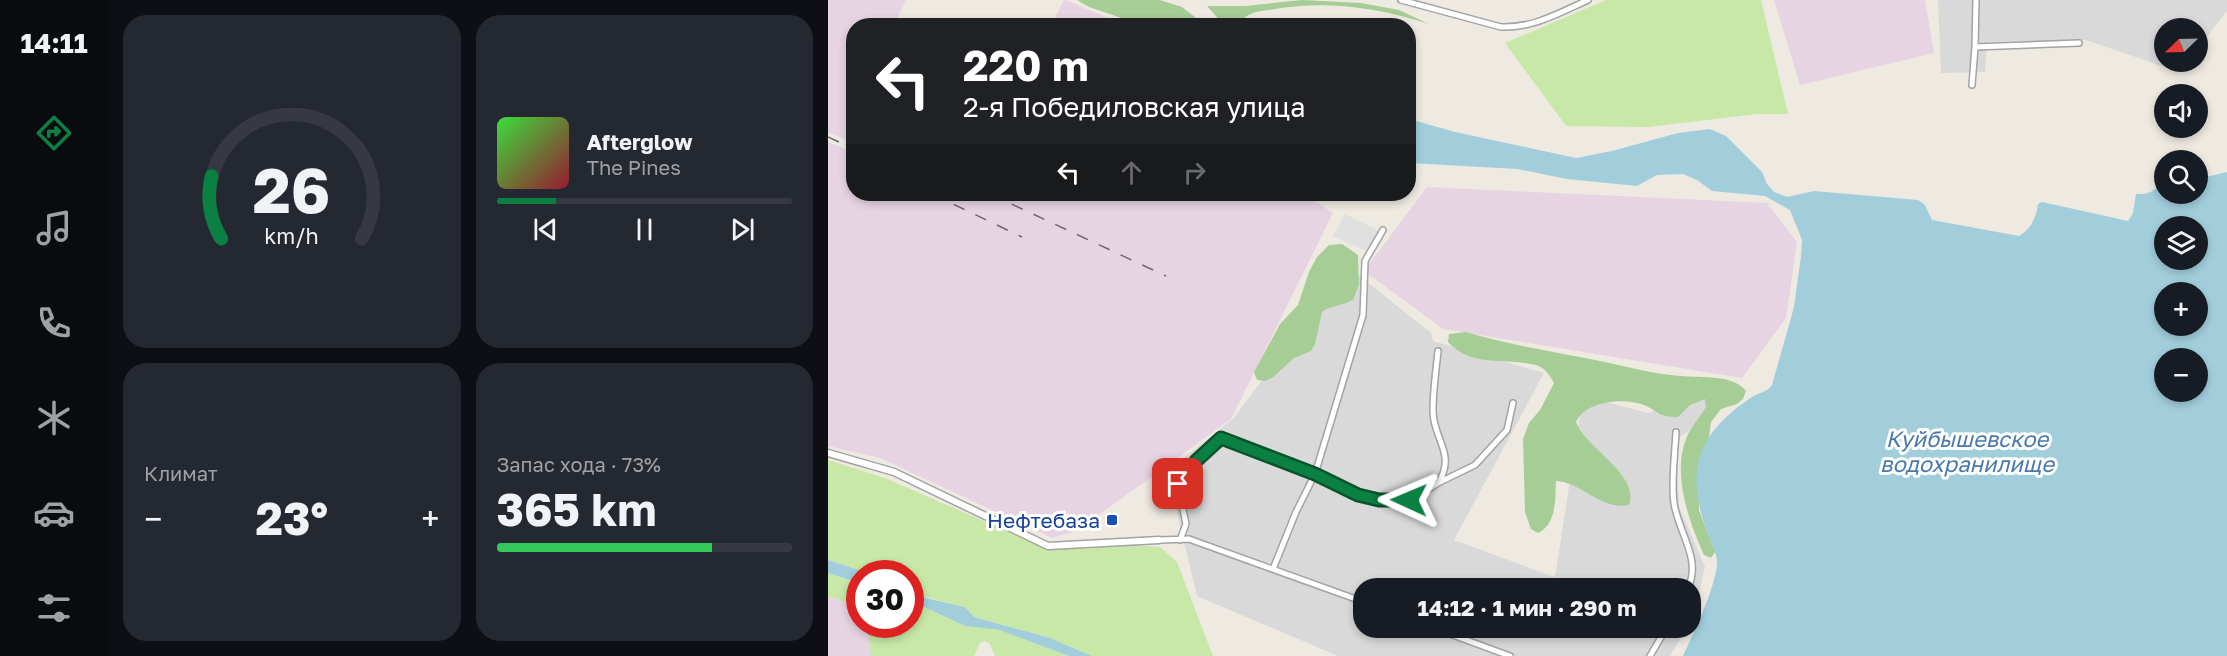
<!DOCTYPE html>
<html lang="ru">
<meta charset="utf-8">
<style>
body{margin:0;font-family:"Golos Text",sans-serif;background:#242831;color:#f1f3f6;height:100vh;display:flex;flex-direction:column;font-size:22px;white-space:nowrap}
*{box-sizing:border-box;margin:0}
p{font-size:20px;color:#9ea1a6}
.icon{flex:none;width:33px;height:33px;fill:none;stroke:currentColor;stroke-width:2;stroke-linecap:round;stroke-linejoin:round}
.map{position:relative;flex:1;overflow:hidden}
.drawer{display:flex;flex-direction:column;gap:15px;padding:15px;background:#0d0f14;width:720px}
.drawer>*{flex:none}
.guide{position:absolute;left:18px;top:18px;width:570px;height:183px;border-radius:24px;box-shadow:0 3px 9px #0003;background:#202124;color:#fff;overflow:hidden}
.needle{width:39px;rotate:247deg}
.tools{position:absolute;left:1326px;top:18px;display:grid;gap:12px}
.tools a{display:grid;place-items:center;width:54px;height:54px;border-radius:50%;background:#171b24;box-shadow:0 3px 9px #0003;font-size:30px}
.speed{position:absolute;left:18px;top:560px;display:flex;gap:12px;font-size:30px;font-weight:700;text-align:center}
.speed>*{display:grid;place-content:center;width:78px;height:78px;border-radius:50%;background:#171b24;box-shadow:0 3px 9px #0003;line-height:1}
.speed .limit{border:9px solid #d22;background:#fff;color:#111}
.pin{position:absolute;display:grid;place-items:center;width:51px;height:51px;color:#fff;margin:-26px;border-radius:12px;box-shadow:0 3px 9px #0006}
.me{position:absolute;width:66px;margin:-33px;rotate:271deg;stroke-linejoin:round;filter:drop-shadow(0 0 4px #0008)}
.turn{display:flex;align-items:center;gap:21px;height:126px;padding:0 18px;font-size:27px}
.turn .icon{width:78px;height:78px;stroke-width:2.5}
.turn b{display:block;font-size:42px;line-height:51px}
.lanes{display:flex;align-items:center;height:57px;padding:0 18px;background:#0003;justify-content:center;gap:30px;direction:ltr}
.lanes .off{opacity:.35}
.big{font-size:45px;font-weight:700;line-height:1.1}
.drawer .widget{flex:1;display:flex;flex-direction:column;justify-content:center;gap:9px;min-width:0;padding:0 21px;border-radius:24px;background:#242831}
.drawer .dial{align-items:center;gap:0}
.dial svg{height:156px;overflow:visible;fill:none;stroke:#363941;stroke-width:7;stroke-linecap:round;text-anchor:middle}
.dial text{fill:#f1f3f6;stroke:none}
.song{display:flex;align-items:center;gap:18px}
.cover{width:72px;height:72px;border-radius:9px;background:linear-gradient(135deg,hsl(120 70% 55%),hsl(350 70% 35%))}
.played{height:6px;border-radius:3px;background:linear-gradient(90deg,#0b8043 20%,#363941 20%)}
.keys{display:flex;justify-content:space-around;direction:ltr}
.heat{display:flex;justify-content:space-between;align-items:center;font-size:33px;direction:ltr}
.charge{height:9px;border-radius:4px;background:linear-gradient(90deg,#34c759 73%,#363941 0)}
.drawer .tiles{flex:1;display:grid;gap:15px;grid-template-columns:repeat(2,1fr)}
.trip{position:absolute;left:525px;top:578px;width:348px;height:60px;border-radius:24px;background:#171b24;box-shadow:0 3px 9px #0003;font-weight:700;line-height:60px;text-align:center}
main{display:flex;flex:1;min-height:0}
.menu{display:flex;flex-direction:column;width:108px;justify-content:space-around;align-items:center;background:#090b0e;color:#9ea1a6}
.menu .icon{width:42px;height:42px}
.menu .on{color:#0b8043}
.menu b{font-size:27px;color:#f1f3f6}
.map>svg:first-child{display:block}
.residential{fill:#dad9d9}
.industrial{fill:#e7d4e3}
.grass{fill:#c7e8a7}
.forest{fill:#a6cd96}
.parking{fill:#e0e0e0}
.water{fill:#a2cedc;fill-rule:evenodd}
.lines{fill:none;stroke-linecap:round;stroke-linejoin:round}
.minor-casing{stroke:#a3a3a3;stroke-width:8}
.tertiary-casing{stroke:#a3a3a3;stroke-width:9}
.minor{stroke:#fff;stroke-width:5}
.tertiary{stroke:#fff;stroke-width:6}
.rail{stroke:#6a6a6a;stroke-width:1.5;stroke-dasharray:12 12;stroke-linecap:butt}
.route-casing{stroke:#07532c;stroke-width:15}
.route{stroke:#0b8043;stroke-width:10}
.transit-dot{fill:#1a4fb4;stroke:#fff;stroke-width:2}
.labels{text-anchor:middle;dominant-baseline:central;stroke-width:6;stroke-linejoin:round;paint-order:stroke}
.transit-label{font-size:21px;fill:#164399;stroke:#fff;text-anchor:end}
.water-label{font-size:22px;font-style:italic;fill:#4a7aab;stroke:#fff}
</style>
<main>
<nav class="menu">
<b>14:11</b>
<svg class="icon on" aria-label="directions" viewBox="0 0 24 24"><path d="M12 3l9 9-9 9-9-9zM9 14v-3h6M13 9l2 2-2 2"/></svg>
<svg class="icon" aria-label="music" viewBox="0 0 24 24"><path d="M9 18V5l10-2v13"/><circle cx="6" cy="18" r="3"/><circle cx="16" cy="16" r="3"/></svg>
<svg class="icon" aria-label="phone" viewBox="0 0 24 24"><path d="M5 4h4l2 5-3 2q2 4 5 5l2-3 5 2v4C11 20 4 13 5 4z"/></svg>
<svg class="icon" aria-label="climate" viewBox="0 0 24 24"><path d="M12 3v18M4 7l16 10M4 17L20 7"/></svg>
<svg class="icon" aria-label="car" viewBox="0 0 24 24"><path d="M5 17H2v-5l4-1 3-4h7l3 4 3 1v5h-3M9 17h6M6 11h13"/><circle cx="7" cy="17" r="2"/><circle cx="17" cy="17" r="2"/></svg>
<svg class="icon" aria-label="filters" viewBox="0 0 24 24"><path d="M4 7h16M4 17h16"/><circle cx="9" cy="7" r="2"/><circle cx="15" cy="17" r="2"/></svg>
</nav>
<section class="drawer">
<div class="tiles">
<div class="widget dial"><svg viewBox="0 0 100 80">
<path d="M14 69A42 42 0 1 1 86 69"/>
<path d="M14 69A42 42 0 0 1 9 37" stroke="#0b8043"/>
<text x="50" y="56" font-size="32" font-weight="700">26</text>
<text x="50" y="72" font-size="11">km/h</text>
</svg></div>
<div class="widget">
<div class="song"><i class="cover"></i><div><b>Afterglow</b><p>The Pines</p></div></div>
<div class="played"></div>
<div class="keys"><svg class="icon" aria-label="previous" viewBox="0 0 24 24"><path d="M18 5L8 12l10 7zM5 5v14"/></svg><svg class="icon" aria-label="pause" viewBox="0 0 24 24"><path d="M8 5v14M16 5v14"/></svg><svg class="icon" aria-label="next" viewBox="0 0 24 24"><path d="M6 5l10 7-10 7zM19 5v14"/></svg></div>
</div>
<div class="widget"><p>Климат</p>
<div class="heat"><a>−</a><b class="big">23°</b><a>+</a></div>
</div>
<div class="widget"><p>Запас хода · 73%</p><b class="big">365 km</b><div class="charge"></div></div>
</div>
</section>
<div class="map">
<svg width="1399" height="656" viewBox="0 0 1399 656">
<rect width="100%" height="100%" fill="#eeeae2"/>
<path class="residential" d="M1110 0H1399V11L1370 48V28H1336V62H1359L1351 72 1258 40 1159 42 1157 72 1113 73Z
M519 266 603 333 605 341 716 373 626 540 727 577 755 396 820 413 886 385 903 399 848 440 851 507 877 567 866 615 863 622 862 588H536V627H859L842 656H510L369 596 339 471 405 419Z"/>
<path class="industrial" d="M0 0H78L66 25 26 26V194H476L505 213 403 419 250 530 224 538 52 458 0 446V142L22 151 19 140 0 132Z
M236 0H237L297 25H223Z
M946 0H1097L1106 53 972 85Z
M599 187 939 203 969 242 958 318 914 378 615 329 536 271Z
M0 596 31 607 32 624H39L43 656H0Z"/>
<path class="grass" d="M778 0H933L960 114H929L820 127 738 126 677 43Z
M0 460 57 478 220 549 308 545 332 547 349 562 385 656H264L222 638 146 617 137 607 89 595 83 591 82 573H40L0 560Z
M0 573 31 583V607L0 596Z
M83 601 137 626 171 630 241 656H167L162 644 157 641 152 643 146 656H43L39 624H82Z"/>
<path class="forest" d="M249 0H332L354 7 377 25H314L261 7Z
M474 0 533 3 571 10 601 24C551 8 500 0 447 9 430 12 423 10 410 24L415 25H396L379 6H417Z
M514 244 530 255 531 285 525 300C514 306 503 305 494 312L487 344 483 351 466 358 444 378 437 381 429 380 426 372 452 324 470 305 481 272 489 257 501 245Z
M638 332C682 345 727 352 772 361 800 367 825 374 853 376 873 378 905 374 918 391L915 399 909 404 893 409 883 422 881 438 871 461V510L887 552 883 558 876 555C861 522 844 474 858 439 862 428 872 417 878 407L877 399 862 405 850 417C830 417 832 412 816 405 796 397 757 401 748 422 758 449 812 474 801 505 773 511 754 482 728 481 727 499 729 524 710 533L703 529 697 512 695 439 701 423 712 410 726 383C723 378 719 371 714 368 709 364 702 364 696 363 669 359 641 365 620 342L621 334Z"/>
<path class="parking" d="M517 214 554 232 542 253 505 236Z"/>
<path class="water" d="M581 119 627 132 748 158 784 151 850 133 882 129 898 136 934 172 939 184 946 192 959 197 986 191 1090 200 1097 205 1104 220 1191 236C1203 229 1208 218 1210 204L1214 202 1300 221 1305 213 1308 194C1326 195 1323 188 1336 186V194H1370V179L1399 172V656H855C866 632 886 591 889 565 890 555 883 544 880 534 868 501 861 469 881 437 891 422 906 409 921 399 928 393 939 393 944 385L966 307 973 256 974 240 962 210 937 196 884 191 869 180 855 174 829 175 809 186 739 179 690 169 581 163ZM1336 226H1370V260H1336ZM1336 292H1370V326H1336ZM1336 358H1370V392H1336Z
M0 560 40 573H32L31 583 3 574 0 573Z
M83 591 89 596 137 607 146 617 222 638 264 656H241L171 630 137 626 83 601Z"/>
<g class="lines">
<defs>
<path id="minor" d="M573 0 673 27C706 28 731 13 760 0
M1147 47 1251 43
M1144 85 1147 47 1148 0
M610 351C608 370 605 391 605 411 605 439 628 453 611 482
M848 432C847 453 843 483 846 503 850 532 874 559 860 588
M331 540 361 539 536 602
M352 540 358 524 350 485 369 460 393 438 487 474 530 495 551 500 576 501 586 499 610 483 647 465 679 430 685 403
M445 569 468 512 487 474 535 315 537 261 555 230
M603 627 682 656
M822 656 839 627"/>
<path id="tertiary" d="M0 453 66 472 220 546 331 540"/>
</defs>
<use href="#minor" class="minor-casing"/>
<use href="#tertiary" class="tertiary-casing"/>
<use href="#minor" class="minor"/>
<use href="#tertiary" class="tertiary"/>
<path class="rail" d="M0 137 26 149
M104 194 194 237
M162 194 338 276"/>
</g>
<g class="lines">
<defs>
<path id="route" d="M350 484 369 460 393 438 487 474 530 495 551 500H581"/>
</defs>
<use href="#route" class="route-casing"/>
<use href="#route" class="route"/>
</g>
<rect class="transit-dot" x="278" y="514" width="12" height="12" rx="3"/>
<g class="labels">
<g class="transit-label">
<text x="272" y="520">Нефтебаза</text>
</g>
<g class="water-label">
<text x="1139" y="438">Куйбышевское<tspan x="1139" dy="25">водохранилище</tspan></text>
</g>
</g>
</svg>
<div class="tools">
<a><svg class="needle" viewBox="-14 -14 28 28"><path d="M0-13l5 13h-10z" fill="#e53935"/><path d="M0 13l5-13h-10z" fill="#9ea1a6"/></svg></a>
<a><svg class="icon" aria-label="sound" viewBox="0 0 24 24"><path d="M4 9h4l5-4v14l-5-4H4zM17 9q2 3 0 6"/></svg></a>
<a><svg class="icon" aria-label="search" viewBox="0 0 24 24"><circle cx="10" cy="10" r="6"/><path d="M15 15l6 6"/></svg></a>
<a><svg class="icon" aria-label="layers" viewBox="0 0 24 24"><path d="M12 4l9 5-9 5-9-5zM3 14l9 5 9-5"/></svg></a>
<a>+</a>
<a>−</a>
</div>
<div class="speed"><div class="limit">30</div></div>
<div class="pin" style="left:350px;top:484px;background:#d93025"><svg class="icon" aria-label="arrive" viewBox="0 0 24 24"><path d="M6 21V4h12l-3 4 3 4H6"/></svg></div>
<svg class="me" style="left:581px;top:500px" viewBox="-20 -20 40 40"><path d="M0-17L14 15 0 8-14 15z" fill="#0b8043" stroke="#fff" stroke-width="4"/></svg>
<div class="trip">14:12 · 1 мин · 290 m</div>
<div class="guide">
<div class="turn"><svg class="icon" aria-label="left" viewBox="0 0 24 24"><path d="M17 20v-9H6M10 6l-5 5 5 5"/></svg><div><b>220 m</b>2-я Победиловская улица</div></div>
<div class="lanes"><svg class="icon" aria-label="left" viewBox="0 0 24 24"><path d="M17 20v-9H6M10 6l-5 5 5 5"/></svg><svg class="icon off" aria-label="ahead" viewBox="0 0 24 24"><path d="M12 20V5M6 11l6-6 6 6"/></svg><svg class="icon off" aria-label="right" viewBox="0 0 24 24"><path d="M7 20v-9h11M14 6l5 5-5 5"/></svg></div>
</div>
</div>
</main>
